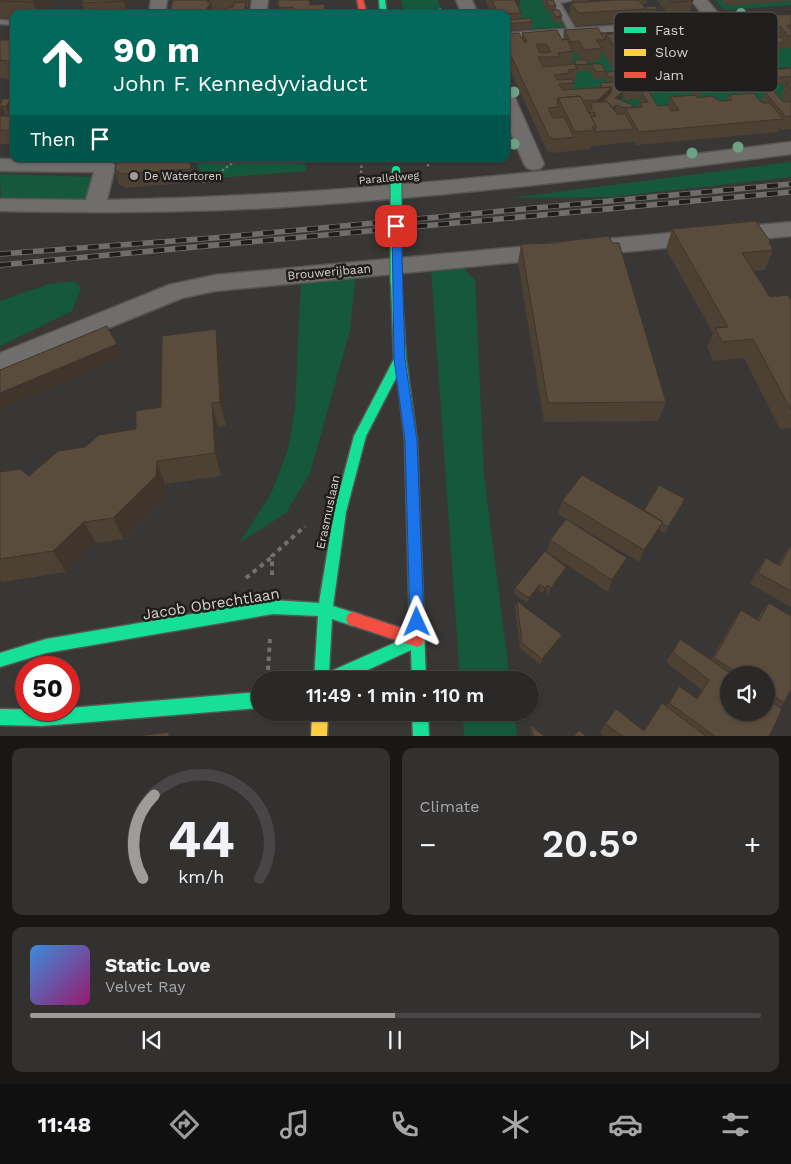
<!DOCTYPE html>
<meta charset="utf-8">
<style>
body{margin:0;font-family:"Work Sans",sans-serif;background:#333130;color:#f1f3f6;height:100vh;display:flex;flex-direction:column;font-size:19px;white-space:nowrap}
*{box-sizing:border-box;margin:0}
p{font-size:16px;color:#a6a6a8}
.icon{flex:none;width:28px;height:28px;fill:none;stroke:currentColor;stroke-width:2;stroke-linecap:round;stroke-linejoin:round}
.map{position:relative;height:736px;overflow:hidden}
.side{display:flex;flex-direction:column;gap:12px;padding:12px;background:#181716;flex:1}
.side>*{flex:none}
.banner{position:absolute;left:10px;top:10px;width:500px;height:152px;border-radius:10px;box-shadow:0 1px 4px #0004,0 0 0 1px #474545;background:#00695c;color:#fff;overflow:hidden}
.buttons{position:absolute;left:720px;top:666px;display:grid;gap:10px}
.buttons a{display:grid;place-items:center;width:55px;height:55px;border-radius:50%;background:#2b2928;box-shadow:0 1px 4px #0004,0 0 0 1px #474545;font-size:25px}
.speed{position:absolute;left:15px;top:656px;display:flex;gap:10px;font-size:25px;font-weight:700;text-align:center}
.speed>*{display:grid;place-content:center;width:65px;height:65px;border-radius:50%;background:#2b2928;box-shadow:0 1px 4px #0004,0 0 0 1px #474545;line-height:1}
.speed .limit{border:8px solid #d22;background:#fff;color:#111}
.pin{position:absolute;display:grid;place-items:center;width:42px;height:42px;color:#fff;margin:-21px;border-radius:10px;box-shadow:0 2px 8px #0006}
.me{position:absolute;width:55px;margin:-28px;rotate:359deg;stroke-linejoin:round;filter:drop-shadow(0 0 4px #0008)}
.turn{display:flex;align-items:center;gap:18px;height:105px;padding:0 20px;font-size:22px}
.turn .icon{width:65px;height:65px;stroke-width:2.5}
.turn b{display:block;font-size:35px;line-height:42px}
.then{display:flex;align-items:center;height:48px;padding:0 20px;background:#0003;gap:10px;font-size:19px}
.big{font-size:38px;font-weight:600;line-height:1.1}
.side .tile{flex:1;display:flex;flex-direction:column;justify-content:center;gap:8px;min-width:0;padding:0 18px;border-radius:10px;background:#333130}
.side .dial{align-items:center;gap:0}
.dial svg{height:130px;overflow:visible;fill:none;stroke:#474545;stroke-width:7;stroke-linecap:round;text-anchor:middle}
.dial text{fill:#f1f3f6;stroke:none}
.song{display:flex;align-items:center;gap:15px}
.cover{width:60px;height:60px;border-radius:8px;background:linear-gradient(135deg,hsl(210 70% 55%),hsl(320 70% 35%))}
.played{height:5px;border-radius:2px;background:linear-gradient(90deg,#9e9c9a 50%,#474545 50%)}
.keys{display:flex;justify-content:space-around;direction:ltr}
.heat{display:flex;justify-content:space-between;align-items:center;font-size:28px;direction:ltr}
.side .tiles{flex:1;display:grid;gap:12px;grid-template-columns:1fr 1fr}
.tile:last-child{grid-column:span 2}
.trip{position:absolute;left:251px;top:671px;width:288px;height:50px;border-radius:25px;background:#2b2928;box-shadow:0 1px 4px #0004,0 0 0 1px #474545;font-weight:600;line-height:50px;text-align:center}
.dock{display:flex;height:80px;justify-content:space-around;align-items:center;background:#111010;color:#a6a6a8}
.dock .icon{width:35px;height:35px}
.dock .current{color:#9e9c9a}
.dock b{font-size:22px;color:#f1f3f6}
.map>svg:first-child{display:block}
.green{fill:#16583c}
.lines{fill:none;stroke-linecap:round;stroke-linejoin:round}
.lane-casing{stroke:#575554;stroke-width:3}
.street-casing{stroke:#575554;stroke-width:3}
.fast-casing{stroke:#575554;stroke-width:3}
.slow-casing{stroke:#575554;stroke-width:3}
.jam-casing{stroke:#575554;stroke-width:3}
.path-far1{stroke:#727170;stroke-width:2.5;stroke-dasharray:2.5 2.5;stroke-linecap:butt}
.path{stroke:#727170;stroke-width:4;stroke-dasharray:4.5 4.5;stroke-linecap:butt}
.lane{fill:#6f6e6d;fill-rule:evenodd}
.street{fill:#6f6e6d;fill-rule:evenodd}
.fast{fill:#16e098;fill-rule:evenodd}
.slow{fill:#ffcf43;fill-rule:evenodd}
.jam{fill:#f24e42;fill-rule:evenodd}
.rail-casing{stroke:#706e6c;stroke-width:5.5}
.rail{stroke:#201e1d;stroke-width:4;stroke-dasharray:11;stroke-linecap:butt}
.fast-bridge-far1-casing{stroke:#575554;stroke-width:10;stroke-linecap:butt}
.fast-bridge-casing{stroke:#575554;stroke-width:13;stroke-linecap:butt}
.fast-bridge-far1{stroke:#16e098;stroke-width:8}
.fast-bridge{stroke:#16e098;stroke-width:11}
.tree{fill:#6aa283}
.wall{fill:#4d4134;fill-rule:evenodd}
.shaded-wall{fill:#3f352b}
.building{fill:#5a4c3d;stroke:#3f352b;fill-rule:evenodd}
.route{fill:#1a73e8;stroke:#114b97}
.poi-dot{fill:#9e9c9a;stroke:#201e1d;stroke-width:2}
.labels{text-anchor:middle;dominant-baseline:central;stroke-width:5;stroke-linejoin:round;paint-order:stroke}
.far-poi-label{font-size:11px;fill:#d4d2d0;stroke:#201e1d;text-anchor:start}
.far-street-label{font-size:11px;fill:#d4d2d0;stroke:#201e1d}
.street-label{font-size:12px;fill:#d4d2d0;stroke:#201e1d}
.near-street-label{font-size:15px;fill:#d4d2d0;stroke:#201e1d}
.key{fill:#201e1d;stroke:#565453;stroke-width:1}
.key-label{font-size:14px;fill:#d4d2d0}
</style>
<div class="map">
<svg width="791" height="737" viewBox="0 0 791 737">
<rect width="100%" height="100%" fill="#393735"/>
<path class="green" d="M401 0H438L440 7 434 14H404Z
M514 0H543L542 1 548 12H555V23H561L564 27 531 29 529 25H520L517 8 519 7Z
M716 0 791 1V5L724 10Z
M791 38V67L776 68 771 62H743L748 70 729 72 720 60 710 61 719 71 675 74 657 48 675 57 679 63 685 62 691 45 775 39 776 49 790 48Z
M565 52H602L619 77 634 76 638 81 623 83 625 88 614 89 560 104 556 65Z
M752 74 777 84 791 83V109L761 105 742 82Z
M722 88 724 91 744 90 765 116H644L634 142H631L614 112 613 105 623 97 625 100 650 98 648 93 691 90 694 97 699 96 696 90Z
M196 159H302L307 171 202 179Z
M791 162V177L611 197 511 198Z
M0 174 94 177 86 200H1Z
M447 265 464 269 475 280 484 476 510 680H460L431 267Z
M356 272 350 330 310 473 286 513 240 542 271 494 288 449 295 409 301 277Z
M74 281 81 288 72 311 0 346V301L49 284Z
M463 713H514L517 736H464Z"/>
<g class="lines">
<defs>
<path id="lane" d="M552 0H573L560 3 578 33 577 35H571Z
M0 20 14 21V25L0 24Z"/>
<path id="street" d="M151 0H167L165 14H149Z
M252 0H268L266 14H250Z
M456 0H472L478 14H462Z
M691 0H707L726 23 724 26H712Z
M656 23 662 25 664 28 662 31 506 43V33Z
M506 93 512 94 515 98 544 164 541 168 534 170 527 168 524 164 506 120Z
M791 142V154C627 175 464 195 299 206 199 213 100 213 0 211V199L86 200 94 172 0 171V159L105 160 112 162 115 166 107 200C336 196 563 171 791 142Z
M791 222V236L215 291 182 298 0 372V353L169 285 215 275Z"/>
<path id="fast" d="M379 0H385L387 14H380Z
M396 278 401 282 406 359 417 441 426 680H412L411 650 346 680H314L318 616 273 614 46 653 0 667V653L46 639 273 600 319 603 334 512 354 436 394 359 391 282ZM397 376 405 441 410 636 329 672 332 619 353 626 358 624 360 619 358 614 333 606 346 512 366 436Z
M260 692V708L42 726 0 725V709L69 710V708Z
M412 712H428L429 737H413Z"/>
<path id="slow" d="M312 712H328L327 737H311Z"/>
<path id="jam" d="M357 0H363L367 14H360Z
M353 612 422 635 424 640 422 645 417 647 348 624 346 619 348 614Z"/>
</defs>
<use href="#lane" class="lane-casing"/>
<use href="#street" class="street-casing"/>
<use href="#fast" class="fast-casing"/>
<use href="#slow" class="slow-casing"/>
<use href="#jam" class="jam-casing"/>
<path class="path-far1" d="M436 14 442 7
M740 82 752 97
M428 159V168
M361 173 362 159
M204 183 205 177H213L238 159"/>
<path class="path" d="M272 575V556L305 526
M246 578 272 557
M268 670 270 639"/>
<use href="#lane" class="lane"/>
<use href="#street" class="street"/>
<use href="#fast" class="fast"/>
<use href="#slow" class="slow"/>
<use href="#jam" class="jam"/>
<defs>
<path id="rail" d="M0 254 213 238 791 184
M0 265 791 192"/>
</defs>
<use href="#rail" class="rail-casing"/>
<use href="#rail" class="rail"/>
<defs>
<path id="fast-bridge-far1" d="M396 170V183"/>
<path id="fast-bridge" d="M396 182V282"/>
</defs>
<use href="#fast-bridge-far1" class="fast-bridge-far1-casing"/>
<use href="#fast-bridge" class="fast-bridge-casing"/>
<use href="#fast-bridge-far1" class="fast-bridge-far1"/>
<use href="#fast-bridge" class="fast-bridge"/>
</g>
<g class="tree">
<circle cx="741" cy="13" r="5"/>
<circle cx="655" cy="17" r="5"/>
<circle cx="676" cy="17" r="5"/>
<circle cx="514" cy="92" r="5.5"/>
<circle cx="514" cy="144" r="5.5"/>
<circle cx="738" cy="147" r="5.5"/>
<circle cx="692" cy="153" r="5.5"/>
</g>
<path class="wall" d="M0 0H52V2L43 14H14V19L0 18Z
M82 0H130L127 14H85L82 3Z
M173 0H249L248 8 247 9 246 14H224L228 12V9L213 10V14H169Z
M277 0H309L310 5 326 14H279Z
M485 0H520L519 7H518L521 13V19L532 22 531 29 506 31V14H491Z
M542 0H553L556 6 555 10 562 16 561 23H555L551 17 552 12H548Z
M572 0H589V2L604 1V0H647L646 3 642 4 645 7 657 9 656 16 646 17 644 14 643 19 651 24 791 14V48L776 49 771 44 773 39H770L766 50 742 52 734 42 722 43 725 47 723 53 731 64 729 71H719L710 60 712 54 708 55 700 45H696L695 50H691L686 62 679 63 677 60 672 76 738 72 739 68H746L742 62 744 56 778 61 776 68H772L774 70 791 68V129L781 130 779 128 778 132 636 145 632 138 631 142 591 146 590 149 552 153 547 151 506 61V34L522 39V33L563 40 564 30 601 33 623 32 625 22 576 26 569 15 571 3H572ZM601 52H602L615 72H606V71L591 64 589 71 594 79 605 78 606 82 600 83 599 88 573 90 574 82H575L577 72 588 71 589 64 588 62 599 61ZM573 54H577L580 60H574L573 64H571ZM634 76 636 79 631 84V85L624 89 623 90 620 88 619 83H622L623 77ZM758 80 761 83 785 84 781 96 785 102H783L765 92 761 103 729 95 727 100 720 101 697 98 696 97 700 96 702 89 742 87 743 82 758 81ZM691 90 694 96 670 97 668 105 658 106 652 96V93ZM623 97 625 100 640 99 638 105 639 107H632L619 100Z
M657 0H693V1L690 13 669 15Z
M722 0H791V1L727 6Z
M0 40H14V80L0 78Z
M11 98 14 106 9 114H5L6 116H14V144H0V104Z
M322 159H347L345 160 328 161Z
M464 159H482L465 160Z
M191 169 194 182 126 188 119 184 115 170Z
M672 229 771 243 770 245 773 250 765 270 753 271 770 297 791 300V428L780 429 744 358 713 361 707 347 713 333 666 249Z
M557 242 666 402 658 421 544 422 518 263 521 244 557 243Z
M216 329 221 353 226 426 218 427 221 476 165 484V498L124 539 96 543 66 572 2 582 0 580V472L29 476 85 447 136 429 161 407Z
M562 501 644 510 682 505 665 533 659 530 639 562 558 514Z
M550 540 622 570 608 592 547 552Z
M791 544V607L750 584 758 569 766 558 778 565 785 553Z
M564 573 549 594 546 591 543 593 538 590 527 603 514 594 515 588Z
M517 601 560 640 541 665 520 648 515 607Z
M769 603 784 703 780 707 769 737H605L600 733 605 724 644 731 666 706 679 686 697 698 702 690 666 662 680 639 711 660 733 621 741 610 757 620 760 614ZM729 675H766V712Z
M531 725 545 737H531L530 730Z"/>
<path class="shaded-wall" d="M34 0H52V2L43 14H37L33 2Z
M124 0H130L127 14 124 1Z
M208 0H209V5L211 2 213 14H206V10Z
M512 0H520L519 7 511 8Z
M246 2 247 8 246 14H244Z
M612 87 609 100 596 113 598 100Z
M624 90 623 97 613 105 615 98Z
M11 98 14 106 9 114 6 107Z
M616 105 615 112 612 108Z
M2 106 8 120 0 124V110Z
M509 141 508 154 506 155 507 143Z
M216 329 221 353 226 426 220 402Z
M117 344 122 357 0 410V393Z
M212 403 218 427 221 476 215 453Z
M157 461 165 484V498L124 539 113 518Z
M84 522 96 543 66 572 53 551Z
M663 522 657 534 639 562 644 550Z
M627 558 622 570 608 592 612 580Z
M566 567 564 573 549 594 551 588Z
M540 584 538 590 527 603 529 598Z
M548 585 546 591 543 593 545 588Z
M562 635 560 640 541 665 542 659Z"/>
<path class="building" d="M0 0H34L33 2 0 1Z
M82 0H124V1L82 3Z
M173 0H208L207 2H211L206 10H194L193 14H169Z
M278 0H309L310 5 324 4 326 14H295L293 7 279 8Z
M492 0H515L521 13 498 14Z
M546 0H553L556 6H549Z
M614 0H639L645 9 578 13 571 3Z
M670 0H693V1L672 2Z
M246 2 244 14H224V12H228L229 7H233L234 3Z
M655 6 657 9 647 10 645 7Z
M552 10H559L562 16 556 17Z
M791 14V25L787 26 791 30V36H788L780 26 763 28 771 37 746 39 738 29 711 31 720 41 712 42 704 32 695 33 698 37 688 38 693 43 686 44 690 50H683L670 34 660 35 652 24Z
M530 18 532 22 506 24V20Z
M647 19 677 60 643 63 639 58 623 59 606 34 634 32 626 20Z
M598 28 605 40H596L602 48 584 50 579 41 571 42 564 30Z
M557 30 562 40 567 39 573 51 558 53 560 57H538L543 67 575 64 577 69 568 70 570 73 554 75 557 80 572 79 574 83 559 84 562 90 612 87 598 100 583 101 580 96 558 98 557 104 559 107 548 108 553 118 564 117 574 137 554 139 549 137 506 45V34L519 33 524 42H527L522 33ZM536 44H546L551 52 540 53Z
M623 32 624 33 606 34 605 40 601 33Z
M774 37H780L785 42 779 43Z
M0 40H14V62L0 60Z
M574 60H586L589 64 576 65Z
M591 64H601L606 71 596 72Z
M771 66 774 70 791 68V77H763L756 67Z
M621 71 624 76 609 77 606 72Z
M737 72 744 80 698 83 702 90H697L693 83 650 86 653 91 627 93 624 89 628 85H632L631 84 634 79Z
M618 82 620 85 618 87 624 90 615 98 633 105 631 108H625L616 105 612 108 607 101 602 102 611 93 612 87 602 88 600 83Z
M786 83H791V89Z
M648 91 658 106 668 105 671 111 679 110 670 97 695 95 697 98 712 96 720 101 732 100 729 95 753 93 762 103H770L783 119 639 132 625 108 642 107 641 103 648 102 641 92Z
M774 91 783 102 791 101V116L786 117 765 92Z
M580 96 596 126 592 127 594 130 575 132 558 98Z
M11 98 6 107 0 106V104L3 99Z
M607 101 617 114H625L634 129 595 132 596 126 591 117 596 116 594 112H588L587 110 592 109 591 103Z
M0 116H14V130H0Z
M506 133 509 141 506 143Z
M117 159H189L191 169 122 174 115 170Z
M756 221 771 243H769L773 250 742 253 770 297 788 295 791 300V410L753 339 722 342 715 328 728 327 672 229Z
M609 236 612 243H619L666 402 548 403 521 244 558 243 557 242Z
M107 326 117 344 0 393V370Z
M216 329 220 402 212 403 215 453 157 461 156 476 113 518 84 522 53 551 0 559V472L20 469 29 476 58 451 85 447 99 435 136 429V411L161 407 162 336Z
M582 475 663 522 644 550 562 501Z
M659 485 685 499 668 527 662 524 663 522 644 510Z
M566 519 627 558 612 580 550 540Z
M791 545V591L758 573 766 558 780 566Z
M545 551 566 567 551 588 548 585 545 588 540 584 529 598 515 588Z
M517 601 562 635 542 659 522 643Z
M769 603 791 616V689L784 703 766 691V675H741L714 658 741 610 759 621Z
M680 639 733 675H729V712H766V698L782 709 769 737H716L669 703 679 686 697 699 709 680 673 652Z
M662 703 707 737H624L605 724 616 709 644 731Z
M531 725 545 737H533Z
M579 730 587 737H573Z
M169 732V737H131Z"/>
<path class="route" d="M392 223H399L401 226 405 359 417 441 424 622 422 626 417 628 412 626 410 622 405 441 394 359Z"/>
<circle class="poi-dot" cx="134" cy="176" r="5"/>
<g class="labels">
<g class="far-poi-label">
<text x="144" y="176">De Watertoren</text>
</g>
<g class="far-street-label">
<text transform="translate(389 178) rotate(-5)">Parallelweg</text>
</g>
<g class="street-label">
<text transform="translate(329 272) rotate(-5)">Brouwerijbaan</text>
<text transform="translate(328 512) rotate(-78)">Erasmuslaan</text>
</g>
<g class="near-street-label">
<text transform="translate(211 604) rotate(-9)">Jacob Obrechtlaan</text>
</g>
</g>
<rect x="614" y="12" width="164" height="80" rx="8" class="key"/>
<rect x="624" y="27" width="22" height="6" fill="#16e098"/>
<rect x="624" y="49" width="22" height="7" fill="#ffcf43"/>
<rect x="624" y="72" width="22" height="6" fill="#f24e42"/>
<g class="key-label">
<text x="655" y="35">Fast</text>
<text x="655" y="57">Slow</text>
<text x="655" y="80">Jam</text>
</g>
</svg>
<div class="buttons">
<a><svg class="icon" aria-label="sound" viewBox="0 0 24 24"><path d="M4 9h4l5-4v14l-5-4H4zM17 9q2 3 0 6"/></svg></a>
</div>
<div class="speed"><div class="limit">50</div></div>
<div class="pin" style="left:396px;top:226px;background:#d93025"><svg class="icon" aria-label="arrive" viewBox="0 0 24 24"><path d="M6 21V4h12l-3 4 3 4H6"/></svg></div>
<svg class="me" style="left:417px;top:622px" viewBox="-20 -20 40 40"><path d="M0-17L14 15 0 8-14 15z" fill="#1a73e8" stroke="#fff" stroke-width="4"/></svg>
<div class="trip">11:49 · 1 min · 110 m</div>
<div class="banner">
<div class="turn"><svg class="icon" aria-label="ahead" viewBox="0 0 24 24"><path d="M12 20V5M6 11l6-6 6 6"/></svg><div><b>90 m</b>John F. Kennedyviaduct</div></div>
<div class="then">Then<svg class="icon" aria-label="arrive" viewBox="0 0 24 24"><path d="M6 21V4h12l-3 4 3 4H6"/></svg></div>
</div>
</div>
<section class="side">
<div class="tiles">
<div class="tile dial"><svg viewBox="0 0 100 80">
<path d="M14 69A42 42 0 1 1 86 69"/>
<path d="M14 69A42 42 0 0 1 21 18" stroke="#9e9c9a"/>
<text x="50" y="56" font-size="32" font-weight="700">44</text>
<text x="50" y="72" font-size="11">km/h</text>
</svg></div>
<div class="tile"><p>Climate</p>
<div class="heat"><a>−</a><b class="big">20.5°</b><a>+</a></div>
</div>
<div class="tile">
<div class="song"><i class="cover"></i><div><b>Static Love</b><p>Velvet Ray</p></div></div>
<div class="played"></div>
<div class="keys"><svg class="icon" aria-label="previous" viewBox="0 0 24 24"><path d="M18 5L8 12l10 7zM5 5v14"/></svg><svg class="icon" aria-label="pause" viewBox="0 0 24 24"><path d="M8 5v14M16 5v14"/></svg><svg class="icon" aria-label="next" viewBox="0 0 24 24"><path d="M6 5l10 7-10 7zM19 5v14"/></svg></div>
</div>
</div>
</section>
<nav class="dock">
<b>11:48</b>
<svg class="icon current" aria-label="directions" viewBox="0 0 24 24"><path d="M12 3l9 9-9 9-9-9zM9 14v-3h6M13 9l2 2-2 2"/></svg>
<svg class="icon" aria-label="music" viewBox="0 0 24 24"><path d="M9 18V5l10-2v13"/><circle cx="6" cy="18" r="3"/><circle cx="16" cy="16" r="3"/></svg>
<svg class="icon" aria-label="phone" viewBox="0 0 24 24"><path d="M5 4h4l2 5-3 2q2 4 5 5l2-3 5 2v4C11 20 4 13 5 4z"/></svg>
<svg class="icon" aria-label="climate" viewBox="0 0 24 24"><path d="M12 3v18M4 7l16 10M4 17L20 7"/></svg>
<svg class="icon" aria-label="car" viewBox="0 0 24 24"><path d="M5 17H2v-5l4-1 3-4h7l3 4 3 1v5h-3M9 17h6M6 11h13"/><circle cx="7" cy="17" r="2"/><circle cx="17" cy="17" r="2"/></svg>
<svg class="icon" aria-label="filters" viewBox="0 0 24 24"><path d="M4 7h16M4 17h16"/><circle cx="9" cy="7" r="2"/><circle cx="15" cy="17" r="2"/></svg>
</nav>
